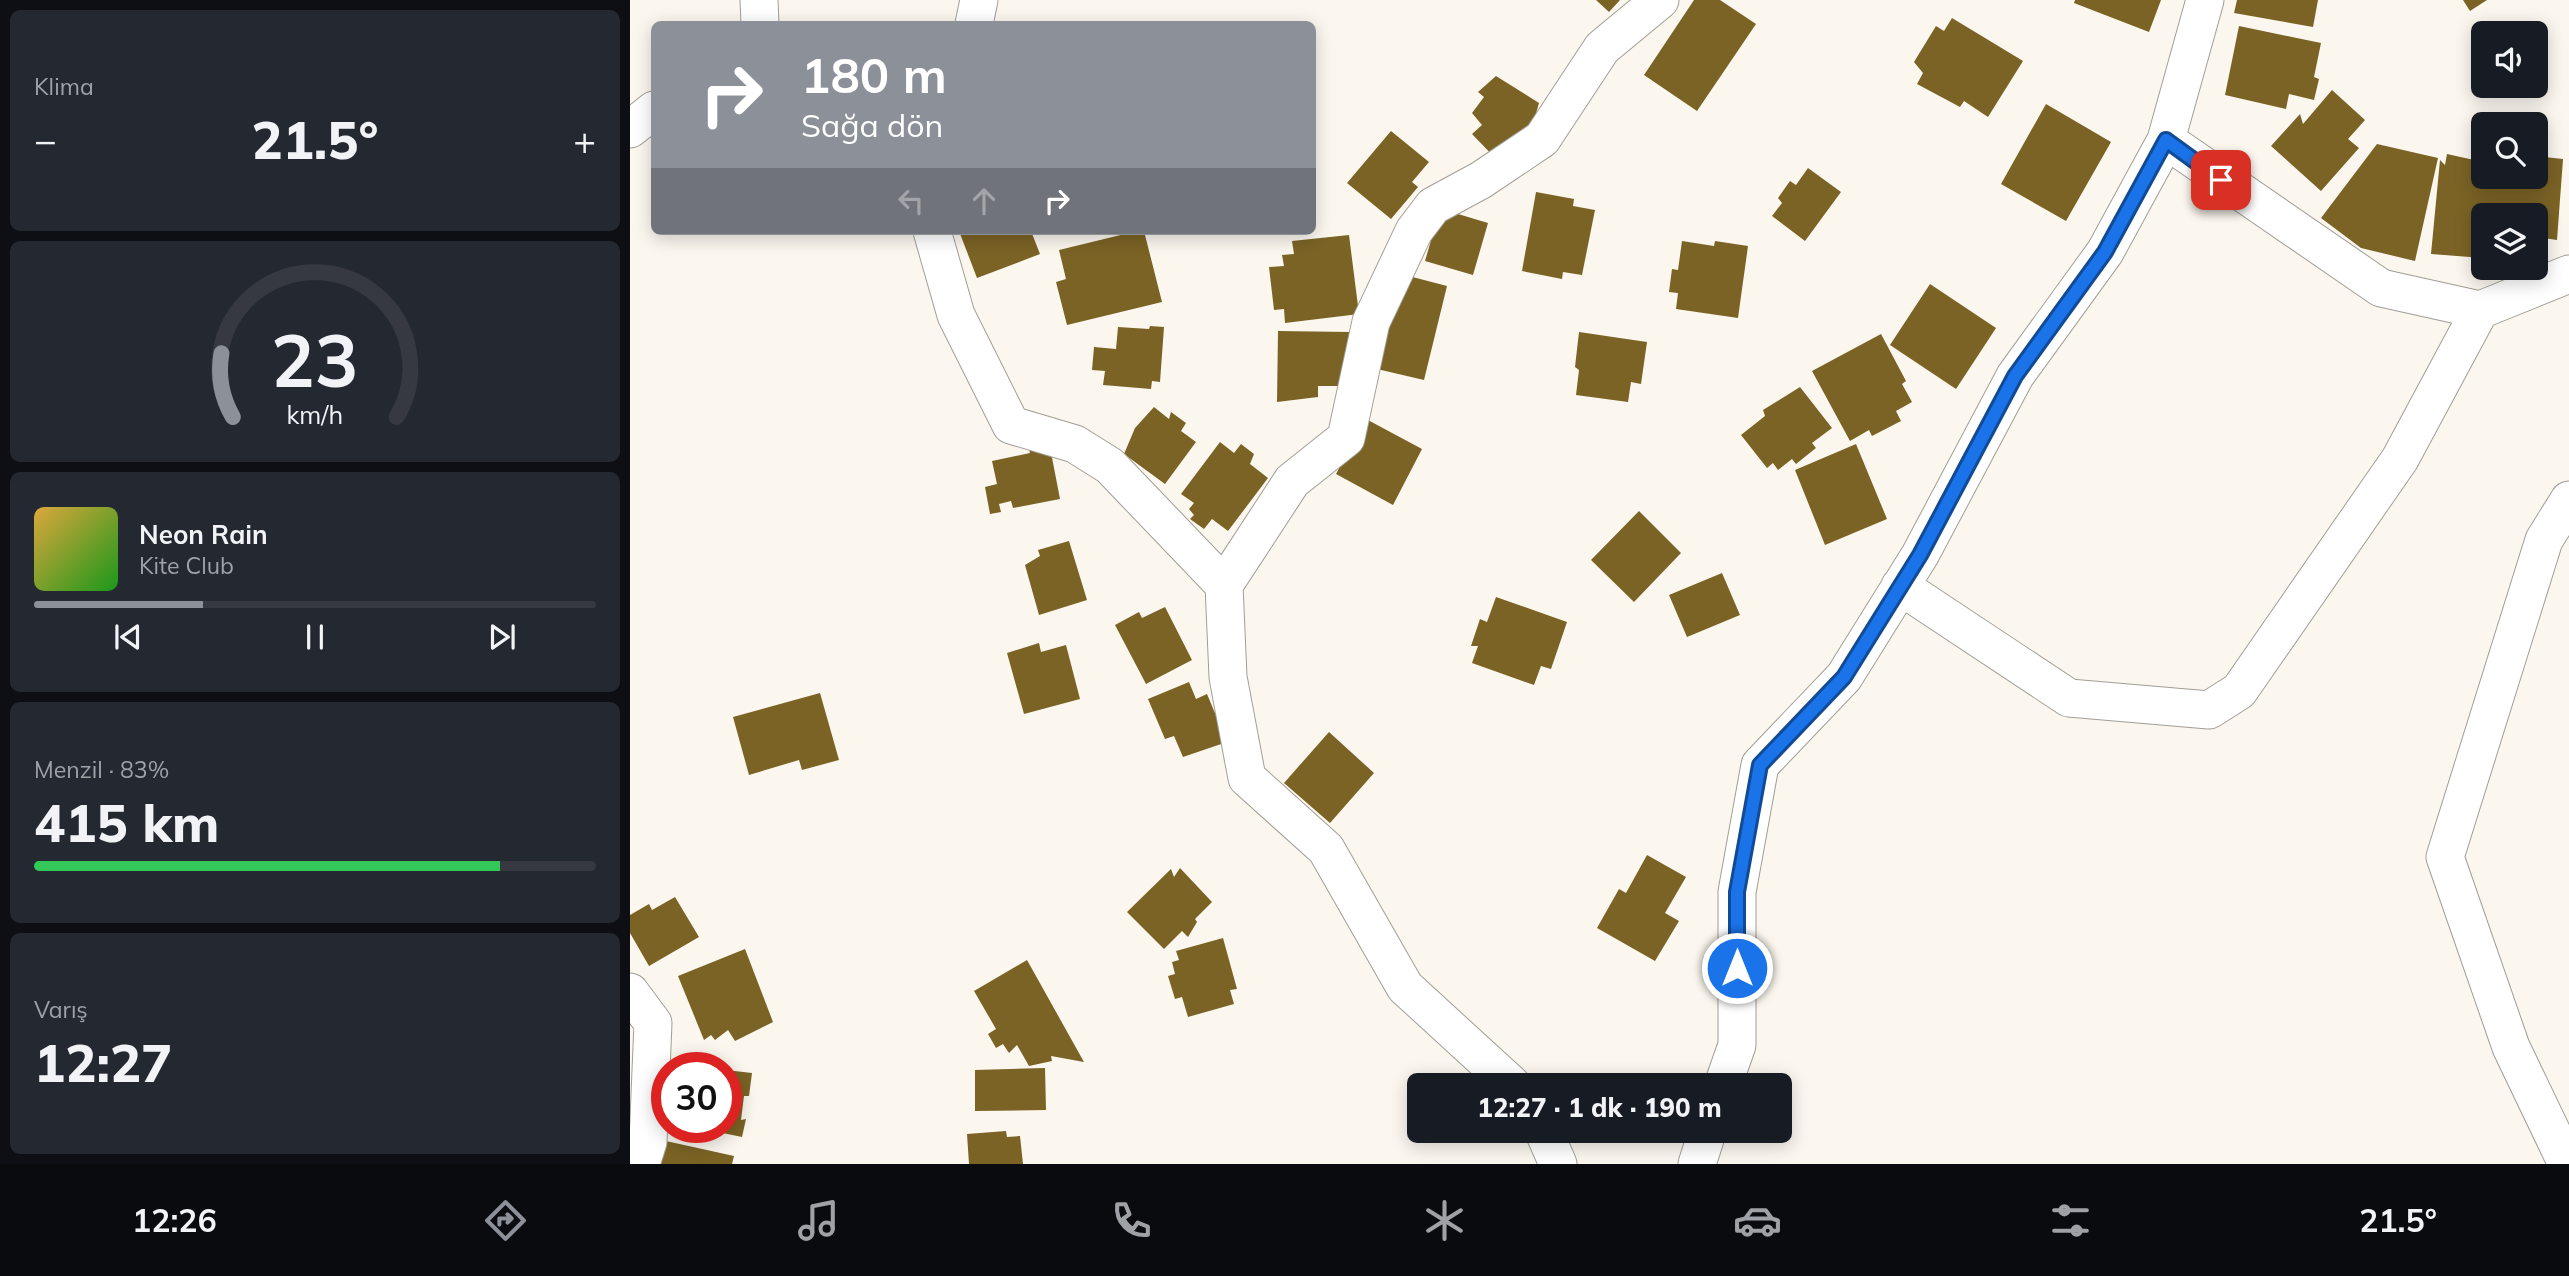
<!DOCTYPE html>
<html lang="tr">
<meta charset="utf-8">
<style>
body{margin:0;font-family:Mulish,sans-serif;background:#242831;color:#f1f3f6;height:100vh;display:flex;flex-direction:column;font-size:26px;white-space:nowrap}
*{box-sizing:border-box;margin:0}
p{font-size:23px;color:#9ea1a6}
.icon{flex:none;width:38px;height:38px;fill:none;stroke:currentColor;stroke-width:2;stroke-linecap:round;stroke-linejoin:round}
.map{position:relative;flex:1;overflow:hidden}
.details{display:flex;flex-direction:column;gap:10px;padding:10px;background:#0d0f14;width:630px}
.details>*{flex:none}
.hud{position:absolute;left:21px;top:21px;width:665px;height:214px;border-radius:10px;box-shadow:0 4px 18px #0003;background:#8c9099;color:#fff;overflow:hidden}
.fabs{position:absolute;left:1841px;top:21px;display:grid;gap:14px}
.fabs a{display:grid;place-items:center;width:77px;height:77px;border-radius:10px;background:#171b24;box-shadow:0 4px 18px #0003;font-size:35px}
.speed{position:absolute;left:21px;top:1052px;display:flex;gap:14px;font-size:35px;font-weight:700;text-align:center}
.speed>*{display:grid;place-content:center;width:91px;height:91px;border-radius:50%;background:#171b24;box-shadow:0 4px 18px #0003;line-height:1}
.speed .limit{border:10px solid #d22;background:#fff;color:#111}
.pin{position:absolute;display:grid;place-items:center;width:60px;height:60px;color:#fff;margin:-30px;border-radius:14px;box-shadow:0 4px 10px #0006}
.me{position:absolute;width:77px;margin:-38px;rotate:0deg;stroke-linejoin:round;filter:drop-shadow(0 0 5px #0008)}
.turn{display:flex;align-items:center;gap:24px;height:147px;padding:0 35px;font-size:32px}
.turn .icon{width:91px;height:91px;stroke-width:2.5}
.turn b{display:block;font-size:49px;line-height:60px}
.lanes{display:flex;align-items:center;height:66px;padding:0 35px;background:#0003;justify-content:center;gap:35px;direction:ltr}
.lanes .off{opacity:.35}
.big{font-size:52px;font-weight:800;line-height:1.1}
.details .card{flex:1;display:flex;flex-direction:column;justify-content:center;gap:10px;min-width:0;padding:0 24px;border-radius:10px;background:#242831}
.details .dial{align-items:center;gap:0}
.dial svg{height:182px;overflow:visible;fill:none;stroke:#363941;stroke-width:7;stroke-linecap:round;text-anchor:middle}
.dial text{fill:#f1f3f6;stroke:none}
.song{display:flex;align-items:center;gap:21px}
.cover{width:84px;height:84px;border-radius:10px;background:linear-gradient(135deg,hsl(40 70% 55%),hsl(120 70% 35%))}
.played{height:7px;border-radius:4px;background:linear-gradient(90deg,#8c9099 30%,#363941 30%)}
.keys{display:flex;justify-content:space-around;direction:ltr}
.heat{display:flex;justify-content:space-between;align-items:center;font-size:38px;direction:ltr}
.charge{height:10px;border-radius:5px;background:linear-gradient(90deg,#34c759 83%,#363941 0)}
.trip{position:absolute;left:777px;top:1073px;width:385px;height:70px;border-radius:10px;background:#171b24;box-shadow:0 4px 18px #0003;font-weight:800;line-height:70px;text-align:center}
.tab-bar{display:flex;height:112px;justify-content:space-around;align-items:center;background:#090b0e;color:#9ea1a6}
.tab-bar .icon{width:49px;height:49px}
.tab-bar .on{color:#8c9099}
.tab-bar b{font-size:32px;color:#f1f3f6}
main{display:flex;flex:1;min-height:0}
.map>svg:first-child{display:block}
.building{fill:#7b6325}
.lines{fill:none;stroke-linecap:round;stroke-linejoin:round}
.minor-casing{stroke:#a19e96;stroke-width:39}
.minor{stroke:#fff;stroke-width:37}
.route-casing{stroke:#114b97;stroke-width:18}
.route{stroke:#1a73e8;stroke-width:12}
</style>
<main>
<section class="details">
<div class="card"><p>Klima</p>
<div class="heat"><a>−</a><b class="big">21.5°</b><a>+</a></div>
</div>
<div class="card dial"><svg viewBox="0 0 100 80">
<path d="M14 69A42 42 0 1 1 86 69"/>
<path d="M14 69A42 42 0 0 1 9 41" stroke="#8c9099"/>
<text x="50" y="56" font-size="32" font-weight="700">23</text>
<text x="50" y="72" font-size="11">km/h</text>
</svg></div>
<div class="card">
<div class="song"><i class="cover"></i><div><b>Neon Rain</b><p>Kite Club</p></div></div>
<div class="played"></div>
<div class="keys"><svg class="icon" aria-label="previous" viewBox="0 0 24 24"><path d="M18 5L8 12l10 7zM5 5v14"/></svg><svg class="icon" aria-label="pause" viewBox="0 0 24 24"><path d="M8 5v14M16 5v14"/></svg><svg class="icon" aria-label="next" viewBox="0 0 24 24"><path d="M6 5l10 7-10 7zM19 5v14"/></svg></div>
</div>
<div class="card"><p>Menzil · 83%</p><b class="big">415 km</b><div class="charge"></div></div>
<div class="card"><p>Varış</p><b class="big">12:27</b></div>
</section>
<div class="map">
<svg width="1939" height="1164" viewBox="0 0 1939 1164">
<rect width="100%" height="100%" fill="#fbf7ef"/>
<path class="building" d="M966 0H990L979 12Z
M1064 0H1090L1126 24 1067 111 1014 75Z
M1445 0H1531L1519 32 1444 3Z
M1607 0H1688L1683 27 1604 13Z
M1833 0H1857L1840 11Z
M1322 18 1393 61 1358 117 1334 101 1330 107 1287 84 1293 73 1284 62 1306 26 1314 31Z
M1609 26 1691 43 1684 77 1689 79 1684 100 1659 94 1656 109 1595 95Z
M866 76 909 103 901 131 869 162 842 134 852 125 842 113 854 97 848 92Z
M1702 90 1735 120 1718 139 1729 148 1691 191 1641 146 1670 114 1673 124Z
M1416 104 1481 142 1436 221 1371 184Z
M761 131 799 162 782 182 788 187 761 219 717 183Z
M1747 144 1808 158 1785 261 1731 248 1691 218Z
M1848 151 1853 152V177H1906V156L1933 159 1927 240 1906 237V215H1853V258L1801 254 1810 160 1815 165 1817 154 1844 160Z
M1178 168 1211 192 1175 241 1142 216 1152 203 1148 198 1160 181 1166 185Z
M906 192 944 199 943 206 965 210 952 275 933 272 932 279 892 271Z
M818 211 858 223 843 275 795 261 807 220Z
M329 231H401L410 254 347 278Z
M507 231H514L532 302 437 325 426 282 436 279 429 250Z
M719 235 729 314 655 323 654 309 644 310 639 267 654 266 652 255 664 254 662 241Z
M1052 241 1084 246 1085 241 1118 246 1108 318 1046 309 1048 293 1039 292 1042 269 1048 270Z
M771 274 817 286 794 380 747 369Z
M1300 284 1366 328 1326 389 1260 345Z
M520 326 534 327 530 382 522 381 521 389 473 385 475 371 462 370 464 347 486 349 488 327 519 329Z
M648 331 720 332 719 386H688V397L647 402Z
M949 332 1017 342 1011 384 1001 382 998 402 946 395 949 370 945 367Z
M1251 334 1276 381 1272 384 1282 402 1266 411 1271 421 1242 436 1239 430 1220 441 1182 371Z
M1170 387 1202 428 1182 443 1186 448 1166 464 1162 459 1148 470 1143 463 1137 468 1111 435 1135 416 1133 410Z
M524 407 539 419 541 412 556 423 551 431 566 442 535 484 494 454 505 428Z
M736 419 792 449 763 505 706 474Z
M419 442 430 499 383 508 381 501 369 504 371 512 360 514 355 487 367 484 362 461 400 453 398 446Z
M590 442 604 453 611 444 624 454 620 464 638 478 598 531 582 519 574 529 560 519 564 515 559 509 564 503 551 494Z
M1226 444 1257 519 1195 545 1165 470Z
M1009 511 1051 553 1004 602 961 560Z
M439 541 457 600 409 615 395 565 410 556 408 550Z
M1092 573 1110 615 1057 637 1039 595Z
M866 597 937 622 921 669 911 666 904 685 842 663 848 646H841L850 619 857 622Z
M535 607 562 660 516 684 485 625 509 612 512 618Z
M409 643 411 652 436 645 450 699 394 714 377 653Z
M559 682 566 699 577 694 597 742 553 757 544 736 535 739 518 699Z
M190 693 209 760 172 770 169 760 119 775 103 717Z
M699 732 744 773 700 823 654 783Z
M1017 855 1056 877 1035 913 1049 921 1025 961 967 928 989 889 996 893Z
M550 868 582 902 565 919 567 922 558 937 552 931 534 949 497 912 541 869 544 877Z
M45 897 69 937 19 966 0 933V915L19 904 22 910Z
M593 938 607 989 600 990 604 1004 558 1017 552 997 545 999 538 976 545 974 542 962 549 960 546 951Z
M115 949 143 1022 105 1041 98 1030 85 1040 81 1035 74 1040 48 976Z
M397 960 454 1062 421 1056 422 1061 399 1066 387 1045 379 1053 373 1044 366 1048 358 1034 366 1029 344 991Z
M80 1060 91 1062 92 1068H79Z
M415 1068 416 1110 345 1111V1070Z
M96 1070 122 1073 119 1096H114L111 1120 116 1119 112 1137 83 1131 82 1138 68 1135 70 1127H96Z
M376 1131 377 1137 390 1136 393 1164H339L337 1134Z
M36 1141 104 1156 102 1164H31Z"/>
<g class="lines">
<defs>
<path id="minor" d="M129 0 130 24
M344 24 349 0
M0 129 24 110
M1536 140 1751 288 1850 310 1939 274
M302 231 326 315 381 425 445 444 480 466 594 585 598 677 617 778 696 849 775 987 882 1085
M594 585 662 481 716 438 741 322 784 231 803 206 851 180 912 139 972 48 1030 0
M1270 586 1439 698 1579 710 1609 691 1770 459 1850 310
M0 992 23 1023 18 1142 11 1164
M1093 1085 1107 1045V892L1130 765 1214 677 1290 555 1385 376 1475 252 1536 140 1575 0
M913 1130 928 1164
M1067 1164 1078 1130
M1937 1164 1881 1047 1815 857 1914 540 1939 500"/>
</defs>
<use href="#minor" class="minor-casing"/>
<use href="#minor" class="minor"/>
</g>
<g class="lines">
<defs>
<path id="route" d="M1107 968V892L1130 765 1214 677 1290 555 1385 376 1475 252 1536 140 1591 180"/>
</defs>
<use href="#route" class="route-casing"/>
<use href="#route" class="route"/>
</g>
</svg>
<div class="fabs">
<a><svg class="icon" aria-label="sound" viewBox="0 0 24 24"><path d="M4 9h4l5-4v14l-5-4H4zM17 9q2 3 0 6"/></svg></a>
<a><svg class="icon" aria-label="search" viewBox="0 0 24 24"><circle cx="10" cy="10" r="6"/><path d="M15 15l6 6"/></svg></a>
<a><svg class="icon" aria-label="layers" viewBox="0 0 24 24"><path d="M12 4l9 5-9 5-9-5zM3 14l9 5 9-5"/></svg></a>
</div>
<div class="speed"><div class="limit">30</div></div>
<div class="pin" style="left:1591px;top:180px;background:#d93025"><svg class="icon" aria-label="arrive" viewBox="0 0 24 24"><path d="M6 21V4h12l-3 4 3 4H6"/></svg></div>
<svg class="me" style="left:1107px;top:968px" viewBox="-20 -20 40 40"><circle r="17" fill="#1a73e8" stroke="#fff" stroke-width="3"/><path d="M0-11L8 9 0 5-8 9z" fill="#fff"/></svg>
<div class="trip">12:27 · 1 dk · 190 m</div>
<div class="hud">
<div class="turn"><svg class="icon" aria-label="right" viewBox="0 0 24 24"><path d="M7 20v-9h11M14 6l5 5-5 5"/></svg><div><b>180 m</b>Sağa dön</div></div>
<div class="lanes"><svg class="icon off" aria-label="left" viewBox="0 0 24 24"><path d="M17 20v-9H6M10 6l-5 5 5 5"/></svg><svg class="icon off" aria-label="ahead" viewBox="0 0 24 24"><path d="M12 20V5M6 11l6-6 6 6"/></svg><svg class="icon" aria-label="right" viewBox="0 0 24 24"><path d="M7 20v-9h11M14 6l5 5-5 5"/></svg></div>
</div>
</div>
</main>
<nav class="tab-bar">
<b>12:26</b>
<svg class="icon on" aria-label="directions" viewBox="0 0 24 24"><path d="M12 3l9 9-9 9-9-9zM9 14v-3h6M13 9l2 2-2 2"/></svg>
<svg class="icon" aria-label="music" viewBox="0 0 24 24"><path d="M9 18V5l10-2v13"/><circle cx="6" cy="18" r="3"/><circle cx="16" cy="16" r="3"/></svg>
<svg class="icon" aria-label="phone" viewBox="0 0 24 24"><path d="M5 4h4l2 5-3 2q2 4 5 5l2-3 5 2v4C11 20 4 13 5 4z"/></svg>
<svg class="icon" aria-label="climate" viewBox="0 0 24 24"><path d="M12 3v18M4 7l16 10M4 17L20 7"/></svg>
<svg class="icon" aria-label="car" viewBox="0 0 24 24"><path d="M5 17H2v-5l4-1 3-4h7l3 4 3 1v5h-3M9 17h6M6 11h13"/><circle cx="7" cy="17" r="2"/><circle cx="17" cy="17" r="2"/></svg>
<svg class="icon" aria-label="filters" viewBox="0 0 24 24"><path d="M4 7h16M4 17h16"/><circle cx="9" cy="7" r="2"/><circle cx="15" cy="17" r="2"/></svg>
<b>21.5°</b>
</nav>
